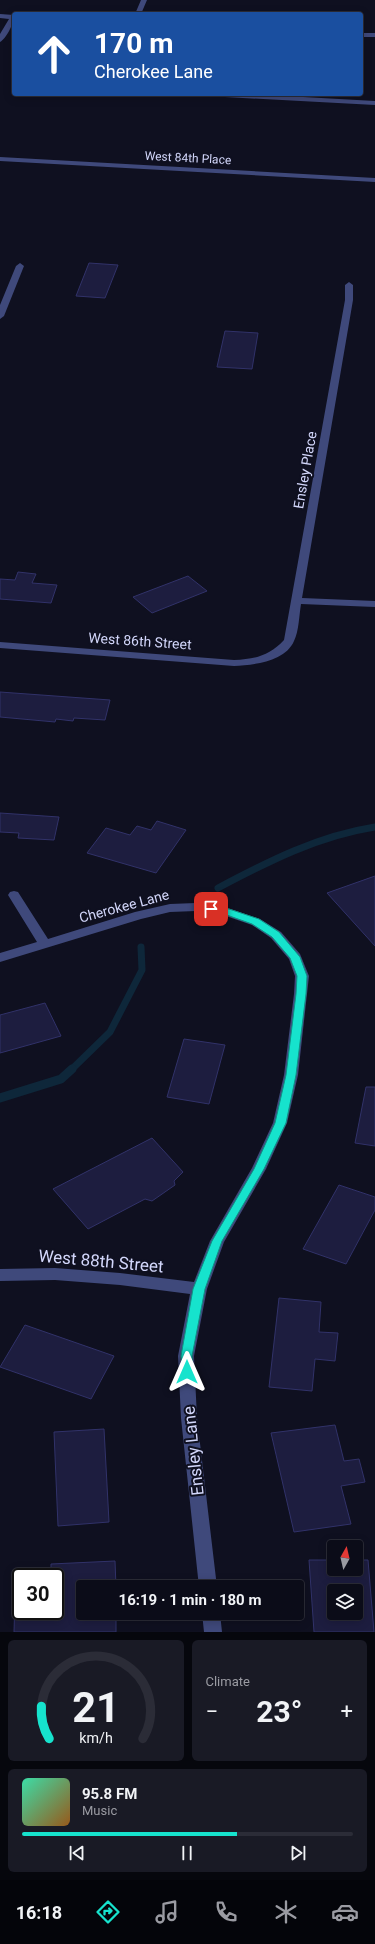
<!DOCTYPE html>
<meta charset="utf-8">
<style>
body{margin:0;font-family:Roboto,sans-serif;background:#191a25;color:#f1f3f6;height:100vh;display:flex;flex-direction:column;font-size:15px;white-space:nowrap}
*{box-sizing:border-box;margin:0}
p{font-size:13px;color:#9a9ba2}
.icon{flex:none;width:22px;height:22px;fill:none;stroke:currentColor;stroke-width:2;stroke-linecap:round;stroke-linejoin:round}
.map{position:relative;height:1632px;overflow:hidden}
.details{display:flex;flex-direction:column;gap:8px;padding:8px;background:#06070d;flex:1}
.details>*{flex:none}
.guide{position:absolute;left:12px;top:12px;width:351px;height:84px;border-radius:4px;box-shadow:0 2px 10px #0003,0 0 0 1px #2b2c37;background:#1a4fa0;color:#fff;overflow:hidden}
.needle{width:26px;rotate:8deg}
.fabs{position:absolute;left:327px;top:1540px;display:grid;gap:8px}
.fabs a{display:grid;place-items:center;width:36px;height:36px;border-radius:4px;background:#0b0c18;box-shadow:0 2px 10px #0003,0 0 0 1px #2b2c37;font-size:20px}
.speed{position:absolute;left:12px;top:1568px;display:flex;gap:8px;font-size:20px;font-weight:700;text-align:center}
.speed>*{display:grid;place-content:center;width:52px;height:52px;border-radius:50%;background:#0b0c18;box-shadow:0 2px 10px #0003,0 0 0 1px #2b2c37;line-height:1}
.speed .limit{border:2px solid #111;border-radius:6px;background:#fff;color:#111}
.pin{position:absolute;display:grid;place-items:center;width:34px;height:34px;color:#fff;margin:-17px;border-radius:8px;box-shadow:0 2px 6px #0006}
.me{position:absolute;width:44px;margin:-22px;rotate:0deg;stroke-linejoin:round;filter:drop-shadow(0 0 3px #0008)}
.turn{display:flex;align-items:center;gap:14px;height:84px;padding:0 16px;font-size:18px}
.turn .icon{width:52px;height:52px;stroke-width:2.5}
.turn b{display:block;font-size:28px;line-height:34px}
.big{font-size:30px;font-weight:700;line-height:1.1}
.details .tile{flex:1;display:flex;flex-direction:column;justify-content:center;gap:6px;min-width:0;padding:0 14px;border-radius:6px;background:#191a25}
.details .dial{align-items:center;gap:0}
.dial svg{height:104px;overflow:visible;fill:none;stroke:#2b2c37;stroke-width:7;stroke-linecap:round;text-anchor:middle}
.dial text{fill:#f1f3f6;stroke:none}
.song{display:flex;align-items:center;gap:12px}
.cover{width:48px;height:48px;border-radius:6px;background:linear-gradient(135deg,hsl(160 70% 55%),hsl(30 70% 35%))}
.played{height:4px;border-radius:2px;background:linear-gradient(90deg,#16e3cd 65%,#2b2c37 65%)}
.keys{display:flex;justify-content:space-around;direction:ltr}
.heat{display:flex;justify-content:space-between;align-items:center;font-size:22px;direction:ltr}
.details .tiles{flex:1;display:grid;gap:8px;grid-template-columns:1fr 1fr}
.tile:last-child{grid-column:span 2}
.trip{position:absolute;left:76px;top:1580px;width:228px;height:40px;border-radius:4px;background:#0b0c18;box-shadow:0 2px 10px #0003,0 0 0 1px #2b2c37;font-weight:700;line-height:40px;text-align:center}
.tab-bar{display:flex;height:64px;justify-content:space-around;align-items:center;background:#04050a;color:#9a9ba2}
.tab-bar .icon{width:28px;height:28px}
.tab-bar .on{color:#16e3cd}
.tab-bar b{font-size:18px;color:#f1f3f6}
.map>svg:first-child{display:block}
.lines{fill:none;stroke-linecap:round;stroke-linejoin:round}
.stream-far1{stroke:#0e273a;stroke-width:7}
.stream{stroke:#0e273a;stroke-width:9}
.building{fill:#1d1d3f;stroke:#313269;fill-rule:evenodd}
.minor{fill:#3f497b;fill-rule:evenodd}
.route{fill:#16e3cd;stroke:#0e9485}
.labels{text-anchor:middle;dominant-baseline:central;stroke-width:4;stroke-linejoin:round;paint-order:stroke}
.far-street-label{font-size:12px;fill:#d3d7fb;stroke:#0f1020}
.street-label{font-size:14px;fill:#d3d7fb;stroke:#0f1020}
.near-street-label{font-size:17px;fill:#d3d7fb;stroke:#0f1020}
</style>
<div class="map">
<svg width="375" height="1632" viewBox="0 0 375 1632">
<rect width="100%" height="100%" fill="#0f1020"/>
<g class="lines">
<path class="stream-far1" d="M218 888C269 861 318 836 375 827
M71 1070 110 1032 142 970 141 947"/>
<path class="stream" d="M0 1098 61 1079 72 1069"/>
</g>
<path class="building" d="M89 263 118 265 105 298 76 296Z
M225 331 258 333 252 369 217 367Z
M18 572 36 574 32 583 57 585 51 603 0 599V579L15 580Z
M188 576 207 591 152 613 133 597Z
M0 692 110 700 105 720 74 718 73 721 56 719 55 722 0 717Z
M0 813 59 817 54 840 18 838 19 833 0 832Z
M157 821 186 830 156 873 87 853 106 828 130 835 137 826 151 830Z
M375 876V946L327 893Z
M45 1003 61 1036 0 1053V1015Z
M184 1039 225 1045 209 1104 167 1097Z
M366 1087H375V1146L355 1143Z
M152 1138 183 1172 174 1181 175 1185 152 1201 145 1199 88 1229 53 1189Z
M339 1185 375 1197V1210L346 1264 303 1249Z
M279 1298 321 1302 319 1332 338 1333 335 1361 315 1359 312 1391 269 1387Z
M25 1325 114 1356 91 1399 0 1367Z
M335 1425 344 1461 359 1459 365 1482 341 1486 351 1524 294 1532 271 1433Z
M104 1429 109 1522 58 1526 54 1432Z
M309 1560H334V1569H356V1560H368L374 1632H314ZM334 1591H356V1613H334Z
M115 1561 116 1587H83V1613H116V1632H14L15 1598H21V1611H55V1577H51V1564Z"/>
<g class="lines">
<path class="minor" d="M141 0H147L141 14H135Z
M0 14 14 15C14 23 7 38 0 42V34L9 19 0 18Z
M361 33H375V37H361Z
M203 94H248L375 101V105L207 96Z
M0 157 375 178V182L0 161Z
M20 263 24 266 4 316 0 319V305L16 266Z
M349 282 353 285V300L302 598 375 601V607L301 604C299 616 299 631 294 641 285 662 253 665 234 666L0 648V642L234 660C255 659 269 656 284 640L345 300V285Z
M14 891 18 892 48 939 135 912 170 904 196 903 225 907 260 919 281 932 300 954 309 976 298 1075 287 1123 266 1169 224 1242 207 1289 194 1356 197 1418 217 1587H199L181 1418 178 1356 190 1294 120 1285 55 1280 0 1281V1269L55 1268 120 1273 194 1282 210 1241 252 1168 273 1123 284 1075 294 994 295 976 289 959 271 938 252 925 223 915 196 911 170 912 141 919 0 962V953L37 942 8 895 10 892Z
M202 1613H220L222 1632H204Z"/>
</g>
<path class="route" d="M211 906 229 909 259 919 279 932 300 957 307 976 306 994 296 1075 286 1123 264 1169 222 1241 205 1289 192 1356 193 1372 191 1375 187 1376 183 1375 181 1356 193 1289 212 1241 254 1169 275 1123 286 1075 296 994 297 976 290 958 272 937 252 924 224 914 207 911 206 909 207 907Z"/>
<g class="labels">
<g class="far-street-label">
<text transform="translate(188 158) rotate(3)">West 84th Place</text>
</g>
<g class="street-label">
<text transform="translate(305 470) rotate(-80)">Ensley Place</text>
<text transform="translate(140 641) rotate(4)">West 86th Street</text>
<text transform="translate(124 906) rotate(-15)">Cherokee Lane</text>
</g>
<g class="near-street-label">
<text transform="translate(101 1261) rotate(5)">West 88th Street</text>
<text transform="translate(193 1451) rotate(-96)">Ensley Lane</text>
</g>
</g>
</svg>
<div class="fabs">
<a><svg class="needle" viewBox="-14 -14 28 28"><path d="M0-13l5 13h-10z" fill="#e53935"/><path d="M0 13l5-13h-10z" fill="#9a9ba2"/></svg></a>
<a><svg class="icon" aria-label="layers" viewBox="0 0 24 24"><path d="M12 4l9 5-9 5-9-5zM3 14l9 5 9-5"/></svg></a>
</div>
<div class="speed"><div class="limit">30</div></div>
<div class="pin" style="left:211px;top:909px;background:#d93025"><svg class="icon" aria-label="arrive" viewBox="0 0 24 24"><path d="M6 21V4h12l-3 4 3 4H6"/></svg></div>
<svg class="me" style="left:187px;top:1372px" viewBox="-20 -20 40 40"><path d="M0-17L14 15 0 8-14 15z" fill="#16e3cd" stroke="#fff" stroke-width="4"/></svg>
<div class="trip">16:19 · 1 min · 180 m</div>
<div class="guide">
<div class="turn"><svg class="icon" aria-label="ahead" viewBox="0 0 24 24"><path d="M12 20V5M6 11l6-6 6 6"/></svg><div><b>170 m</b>Cherokee Lane</div></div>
</div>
</div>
<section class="details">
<div class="tiles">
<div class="tile dial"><svg viewBox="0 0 100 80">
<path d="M14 69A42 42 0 1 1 86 69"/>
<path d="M14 69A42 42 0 0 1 8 44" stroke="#16e3cd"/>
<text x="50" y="56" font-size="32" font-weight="700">21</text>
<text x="50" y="72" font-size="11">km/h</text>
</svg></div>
<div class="tile"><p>Climate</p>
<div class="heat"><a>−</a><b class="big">23°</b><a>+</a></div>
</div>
<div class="tile">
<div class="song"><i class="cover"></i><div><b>95.8 FM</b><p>Music</p></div></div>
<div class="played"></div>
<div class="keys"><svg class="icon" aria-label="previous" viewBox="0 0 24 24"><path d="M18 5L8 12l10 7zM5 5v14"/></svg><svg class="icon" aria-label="pause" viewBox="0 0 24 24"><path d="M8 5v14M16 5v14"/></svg><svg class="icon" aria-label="next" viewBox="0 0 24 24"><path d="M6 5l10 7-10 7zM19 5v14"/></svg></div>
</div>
</div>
</section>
<nav class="tab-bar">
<b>16:18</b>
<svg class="icon on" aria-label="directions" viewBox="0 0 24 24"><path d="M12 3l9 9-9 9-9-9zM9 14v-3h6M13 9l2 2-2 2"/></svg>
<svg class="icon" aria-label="music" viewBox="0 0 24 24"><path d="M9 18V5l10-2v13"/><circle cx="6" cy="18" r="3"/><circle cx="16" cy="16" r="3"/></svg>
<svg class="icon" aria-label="phone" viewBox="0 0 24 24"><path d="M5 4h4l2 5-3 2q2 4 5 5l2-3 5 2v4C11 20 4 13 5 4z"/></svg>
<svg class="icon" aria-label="climate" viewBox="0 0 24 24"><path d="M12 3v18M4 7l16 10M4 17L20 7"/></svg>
<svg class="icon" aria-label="car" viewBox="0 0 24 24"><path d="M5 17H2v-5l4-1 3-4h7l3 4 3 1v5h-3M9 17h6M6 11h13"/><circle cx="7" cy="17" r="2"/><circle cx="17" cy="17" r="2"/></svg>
</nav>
